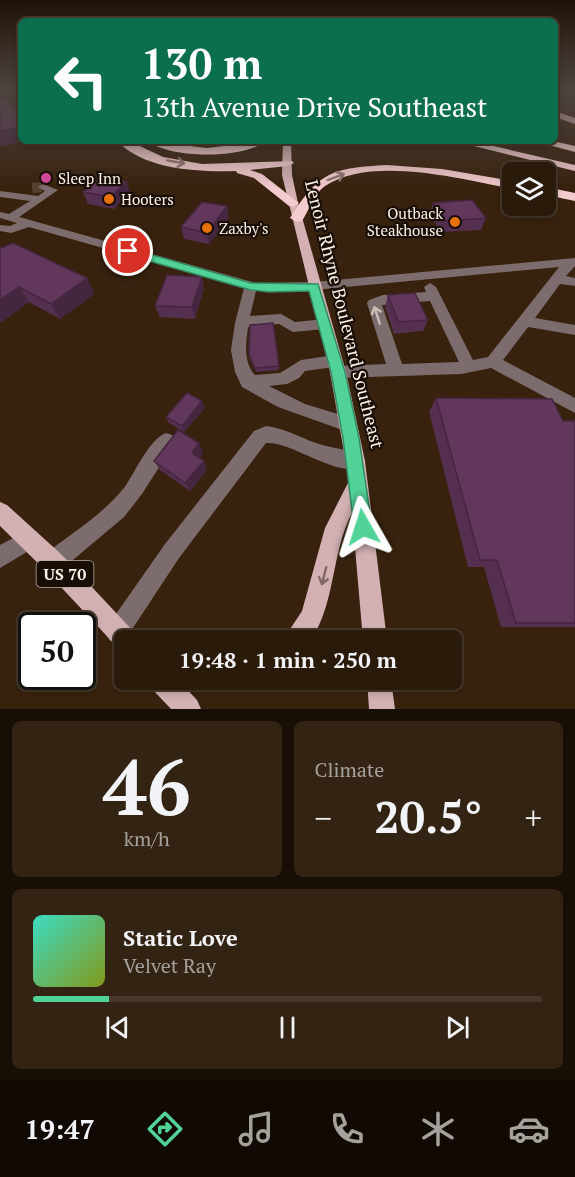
<!DOCTYPE html>
<meta charset="utf-8">
<style>
body{margin:0;font-family:"PT Serif",serif;background:#322313;color:#f1f3f6;height:100vh;display:flex;flex-direction:column;font-size:22px;white-space:nowrap}
*{box-sizing:border-box;margin:0}
p{font-size:20px;color:#a5a19c}
.icon{flex:none;width:33px;height:33px;fill:none;stroke:currentColor;stroke-width:2;stroke-linecap:round;stroke-linejoin:round}
.map{position:relative;height:709px;overflow:hidden}
.sheet{display:flex;flex-direction:column;gap:12px;padding:12px;background:#170e06;flex:1}
.sheet>*{flex:none}
.hud{position:absolute;left:18px;top:18px;width:540px;height:126px;border-radius:9px;box-shadow:0 3px 9px #0003,0 0 0 2px #46382b;background:#0b6e4f;color:#fff;overflow:hidden}
.tools{position:absolute;left:502px;top:162px;display:grid;gap:12px}
.tools a{display:grid;place-items:center;width:54px;height:54px;border-radius:9px;background:#2a1a0a;box-shadow:0 3px 9px #0003,0 0 0 2px #46382b;font-size:30px}
.speed{position:absolute;left:18px;top:612px;display:flex;gap:12px;font-size:30px;font-weight:700;text-align:center}
.speed>*{display:grid;place-content:center;width:78px;height:78px;border-radius:50%;background:#2a1a0a;box-shadow:0 3px 9px #0003,0 0 0 2px #46382b;line-height:1}
.speed .limit{border:3px solid #111;border-radius:9px;background:#fff;color:#111}
.pin{position:absolute;display:grid;place-items:center;width:51px;height:51px;color:#fff;margin:-26px;border:3px solid #fff;border-radius:50%;box-shadow:0 2px 6px #0007}
.me{position:absolute;width:66px;margin:-33px;rotate:354deg;stroke-linejoin:round;filter:drop-shadow(0 0 4px #0008)}
.turn{display:flex;align-items:center;gap:21px;height:126px;padding:0 24px;font-size:27px}
.turn .icon{width:78px;height:78px;stroke-width:2.5}
.turn b{display:block;font-size:42px;line-height:51px}
.big{font-size:45px;font-weight:800;line-height:1.1}
.sheet .widget{flex:1;display:flex;flex-direction:column;justify-content:center;gap:9px;min-width:0;padding:0 21px;border-radius:9px;background:#322313}
.sheet .dial{align-items:center;gap:0}
.dial b{font-size:78px;line-height:1}
.song{display:flex;align-items:center;gap:18px}
.cover{width:72px;height:72px;border-radius:9px;background:linear-gradient(135deg,hsl(170 70% 55%),hsl(70 70% 35%))}
.played{height:6px;border-radius:3px;background:linear-gradient(90deg,#51d398 15%,#46382b 15%)}
.keys{display:flex;justify-content:space-around;direction:ltr}
.heat{display:flex;justify-content:space-between;align-items:center;font-size:33px;direction:ltr}
.sheet .tiles{flex:1;display:grid;gap:12px;grid-template-columns:1fr 1fr}
.widget:last-child{grid-column:span 2}
.trip{position:absolute;left:114px;top:630px;width:348px;height:60px;border-radius:9px;background:#2a1a0a;box-shadow:0 3px 9px #0003,0 0 0 2px #46382b;font-weight:800;line-height:60px;text-align:center}
.dock{display:flex;height:96px;justify-content:space-around;align-items:center;background:#110a04;color:#a5a19c}
.dock .icon{width:42px;height:42px}
.dock .active{color:#51d398}
.dock b{font-size:27px;color:#f1f3f6}
.map>svg:first-child{display:block}
.lines{fill:none;stroke-linecap:round;stroke-linejoin:round}
.minor-tunnel{stroke:#56412e;stroke-width:10;stroke-dasharray:10 5;stroke-linecap:butt}
.minor{fill:#7c6c6d;fill-rule:evenodd}
.major{fill:#d2b0b3;fill-rule:evenodd}
.highway{fill:#f4cbce;fill-rule:evenodd}
.wall{fill:#542f4f}
.shaded-wall{fill:#452640}
.building{fill:#62375c;stroke:#452640;stroke-width:1.5}
.oneway{stroke:#917674}
.oneway2{stroke:#cabcb7}
.oneway3{stroke:#7e6765}
.route{fill:#51d398;stroke:#358963;stroke-width:1.5}
.hotel-dot{fill:#d1479c;stroke:#180e06;stroke-width:2}
.food-dot{fill:#e8710a;stroke:#180e06;stroke-width:2}
.labels{text-anchor:middle;dominant-baseline:central;stroke-width:4.5;stroke-linejoin:round;paint-order:stroke}
.far-poi-label{font-size:15px;fill:#fef2e8;stroke:#180e06;text-anchor:start}
.shield{fill:#180e06;stroke:#b9aea4;stroke-width:1.5}
.shield-label{font-size:16px;font-weight:bold;fill:#fef2e8}
.street-label{font-size:18px;fill:#fef2e8;stroke:#180e06}
</style>
<div class="map">
<svg width="575" height="709" viewBox="0 0 575 709">
<rect width="100%" height="100%" fill="#38220d"/>
<g class="lines">
<path class="minor-tunnel" d="M32 188 43 187"/>
<path class="minor" d="M43 184 58 190 19 217 256 283 314 282 575 258V266L566 276 575 278V286L560 284 535 318 575 325V335L528 327 503 360 575 398V413L491 368 461 374 338 378 333 376 330 372 334 367 305 371 299 378 287 384 269 386 305 404 354 419 357 424 354 429 348 432 278 407 242 387 235 372 231 350 235 323 244 288 29 227 11 233 0 231V225L10 226 17 223 0 218V212L9 214 30 201 0 197V191L38 196 45 191 38 187ZM559 267 488 357 473 360 436 287 430 283 424 287 426 292 383 295 369 300 367 303 386 364 339 366 343 361 340 357 335 355 301 360 280 373 255 375C243 362 246 343 248 327L279 324 293 332 325 329 332 324 325 319 295 322 281 314 250 316 256 291 314 290ZM430 301 459 362 402 364 382 305Z
M266 426C284 428 299 437 316 443 331 448 347 449 362 455L365 461 362 467C336 478 292 441 266 443L179 558 125 640 117 644 109 640 105 632 109 624 165 544 254 431Z
M166 433 172 435 175 441 172 447 142 494 124 517 61 570 53 573 45 570 42 562 45 554C72 533 102 515 124 488 135 473 149 439 166 433Z
M30 529 37 532 40 539 37 546 0 568V545Z"/>
<path class="major" d="M283 141H291L292 175 298 203 346 372 365 461 387 640H363L352 513C331 553 336 602 311 640H283L302 611 325 528 349 481 330 372 282 175Z
M0 502 7 505 61 554 134 632 138 640H124V651L118 648 45 570 0 526Z
M149 680H178L197 700 201 709H171L152 689Z
M367 680H391L395 709H369Z"/>
<path class="highway" d="M555 111 575 118V124L555 117Z
M117 141H129L163 157 202 164 292 161 294 163 288 166 250 170 262 174 299 203 293 207 289 206 254 178 237 173 236 171C198 172 145 170 117 141Z
M148 141 207 148 266 141C244 159 170 159 148 141Z
M454 141H472L575 165V171Z
M534 141H553L575 146V152Z
M387 165 442 169 513 181V189C462 179 371 155 325 186 314 194 309 210 302 221L297 222 290 218C320 171 332 168 387 165Z
M546 187 575 193V201L546 195Z"/>
</g>
<path class="wall" d="M83 192 130 193 114 209 88 204Z
M433 203 486 218 481 230 441 232 429 214Z
M229 218 209 244 184 239 181 227Z
M0 247 87 278 94 294 60 319 29 302 0 323Z
M202 277 204 288 195 319 160 317 155 306Z
M388 295 428 320 423 331 394 334 385 307Z
M249 354 279 366V370L256 372 249 358Z
M436 398 563 421H575V627H501L484 567H468L429 412Z
M205 408 184 432 169 423 166 417Z
M203 453 199 458 207 470 190 491 160 470 154 461Z"/>
<path class="shaded-wall" d="M21 126V141H22L0 147V131Z
M127 182 130 193 114 209 110 197Z
M227 206 229 218 209 244 207 233Z
M202 277 204 288 195 319 192 307Z
M87 278 94 294 60 319 51 304Z
M19 287 29 302 0 323V300Z
M202 401 205 408 184 432 182 426Z
M199 443 203 453 195 462 192 453Z
M204 461 207 470 190 491 185 483Z"/>
<path class="building" d="M5 99 21 114V126L0 131V100Z
M101 178 127 182 110 197 83 192Z
M472 200 486 218 444 221 433 203Z
M202 202 227 206 207 233 181 227Z
M13 243 87 278 51 304 19 287 0 300V247L2 248Z
M167 275 202 277 192 307 155 306Z
M415 293 428 320 398 322 388 295Z
M273 323 279 366 255 368 249 354 250 325Z
M187 393 202 401 182 426 166 417Z
M436 398 552 399 563 421H575V623H516L497 560H480Z
M178 430 199 443 192 453 204 461 185 483 154 461Z"/>
<defs><path id="oneway-shaft" d="M-6 0H5M1.5-3L5.5 0L1.5 3" fill="none" stroke-width="1.6" stroke-linecap="round" stroke-linejoin="round" transform="scale(1.5)"/></defs>
<g class="oneway">
<use href="#oneway-shaft" transform="translate(176 162) rotate(10)"/>
<use href="#oneway-shaft" transform="translate(336 177) rotate(-20)"/>
</g>
<use class="oneway2" href="#oneway-shaft" transform="translate(377 315) rotate(-108)"/>
<use class="oneway3" href="#oneway-shaft" transform="translate(324 576) rotate(104)"/>
<linearGradient id="sky" x2="0" y2="1"><stop stop-color="#1f1307"/><stop offset="0.47" stop-color="#4d4440"/><stop offset="1" stop-color="#4d4440" stop-opacity="0"/></linearGradient>
<rect width="575" height="189" fill="url(#sky)"/>
<path class="route" d="M128 248 251 283 318 284 345 372 359 438 372 527 370 534 363 536 357 534 354 527 343 438 331 372 309 291 269 292 251 290 124 254V249Z"/>
<circle class="hotel-dot" cx="46" cy="178" r="6"/>
<g class="food-dot">
<circle cx="109" cy="199" r="6"/>
<circle cx="455" cy="222" r="6"/>
<circle cx="207" cy="228" r="6"/>
</g>
<g class="labels">
<g class="far-poi-label">
<text x="58" y="178">Sleep Inn</text>
<text x="121" y="199">Hooters</text>
<text x="443" y="213" text-anchor="end">Outback<tspan x="443" dy="17">Steakhouse</tspan></text>
<text x="219" y="228">Zaxby's</text>
</g>
<rect class="shield" x="36.5" y="561" width="57" height="26" rx="4.5"/>
<g class="shield-label">
<text x="65" y="574">US 70</text>
</g>
<g class="street-label">
<text transform="translate(345 314) rotate(76)">Lenoir Rhyne Boulevard Southeast</text>
</g>
</g>
</svg>
<div class="tools">
<a><svg class="icon" aria-label="layers" viewBox="0 0 24 24"><path d="M12 4l9 5-9 5-9-5zM3 14l9 5 9-5"/></svg></a>
</div>
<div class="speed"><div class="limit">50</div></div>
<div class="pin" style="left:128px;top:251px;background:#d93025"><svg class="icon" aria-label="arrive" viewBox="0 0 24 24"><path d="M6 21V4h12l-3 4 3 4H6"/></svg></div>
<svg class="me" style="left:363px;top:527px" viewBox="-20 -20 40 40"><path d="M0-17L14 15 0 8-14 15z" fill="#51d398" stroke="#fff" stroke-width="4"/></svg>
<div class="trip">19:48 · 1 min · 250 m</div>
<div class="hud">
<div class="turn"><svg class="icon" aria-label="left" viewBox="0 0 24 24"><path d="M17 20v-9H6M10 6l-5 5 5 5"/></svg><div><b>130 m</b>13th Avenue Drive Southeast</div></div>
</div>
</div>
<section class="sheet">
<div class="tiles">
<div class="widget dial"><b>46</b><p>km/h</p></div>
<div class="widget"><p>Climate</p>
<div class="heat"><a>−</a><b class="big">20.5°</b><a>+</a></div>
</div>
<div class="widget">
<div class="song"><i class="cover"></i><div><b>Static Love</b><p>Velvet Ray</p></div></div>
<div class="played"></div>
<div class="keys"><svg class="icon" aria-label="previous" viewBox="0 0 24 24"><path d="M18 5L8 12l10 7zM5 5v14"/></svg><svg class="icon" aria-label="pause" viewBox="0 0 24 24"><path d="M8 5v14M16 5v14"/></svg><svg class="icon" aria-label="next" viewBox="0 0 24 24"><path d="M6 5l10 7-10 7zM19 5v14"/></svg></div>
</div>
</div>
</section>
<nav class="dock">
<b>19:47</b>
<svg class="icon active" aria-label="directions" viewBox="0 0 24 24"><path d="M12 3l9 9-9 9-9-9zM9 14v-3h6M13 9l2 2-2 2"/></svg>
<svg class="icon" aria-label="music" viewBox="0 0 24 24"><path d="M9 18V5l10-2v13"/><circle cx="6" cy="18" r="3"/><circle cx="16" cy="16" r="3"/></svg>
<svg class="icon" aria-label="phone" viewBox="0 0 24 24"><path d="M5 4h4l2 5-3 2q2 4 5 5l2-3 5 2v4C11 20 4 13 5 4z"/></svg>
<svg class="icon" aria-label="climate" viewBox="0 0 24 24"><path d="M12 3v18M4 7l16 10M4 17L20 7"/></svg>
<svg class="icon" aria-label="car" viewBox="0 0 24 24"><path d="M5 17H2v-5l4-1 3-4h7l3 4 3 1v5h-3M9 17h6M6 11h13"/><circle cx="7" cy="17" r="2"/><circle cx="17" cy="17" r="2"/></svg>
</nav>
